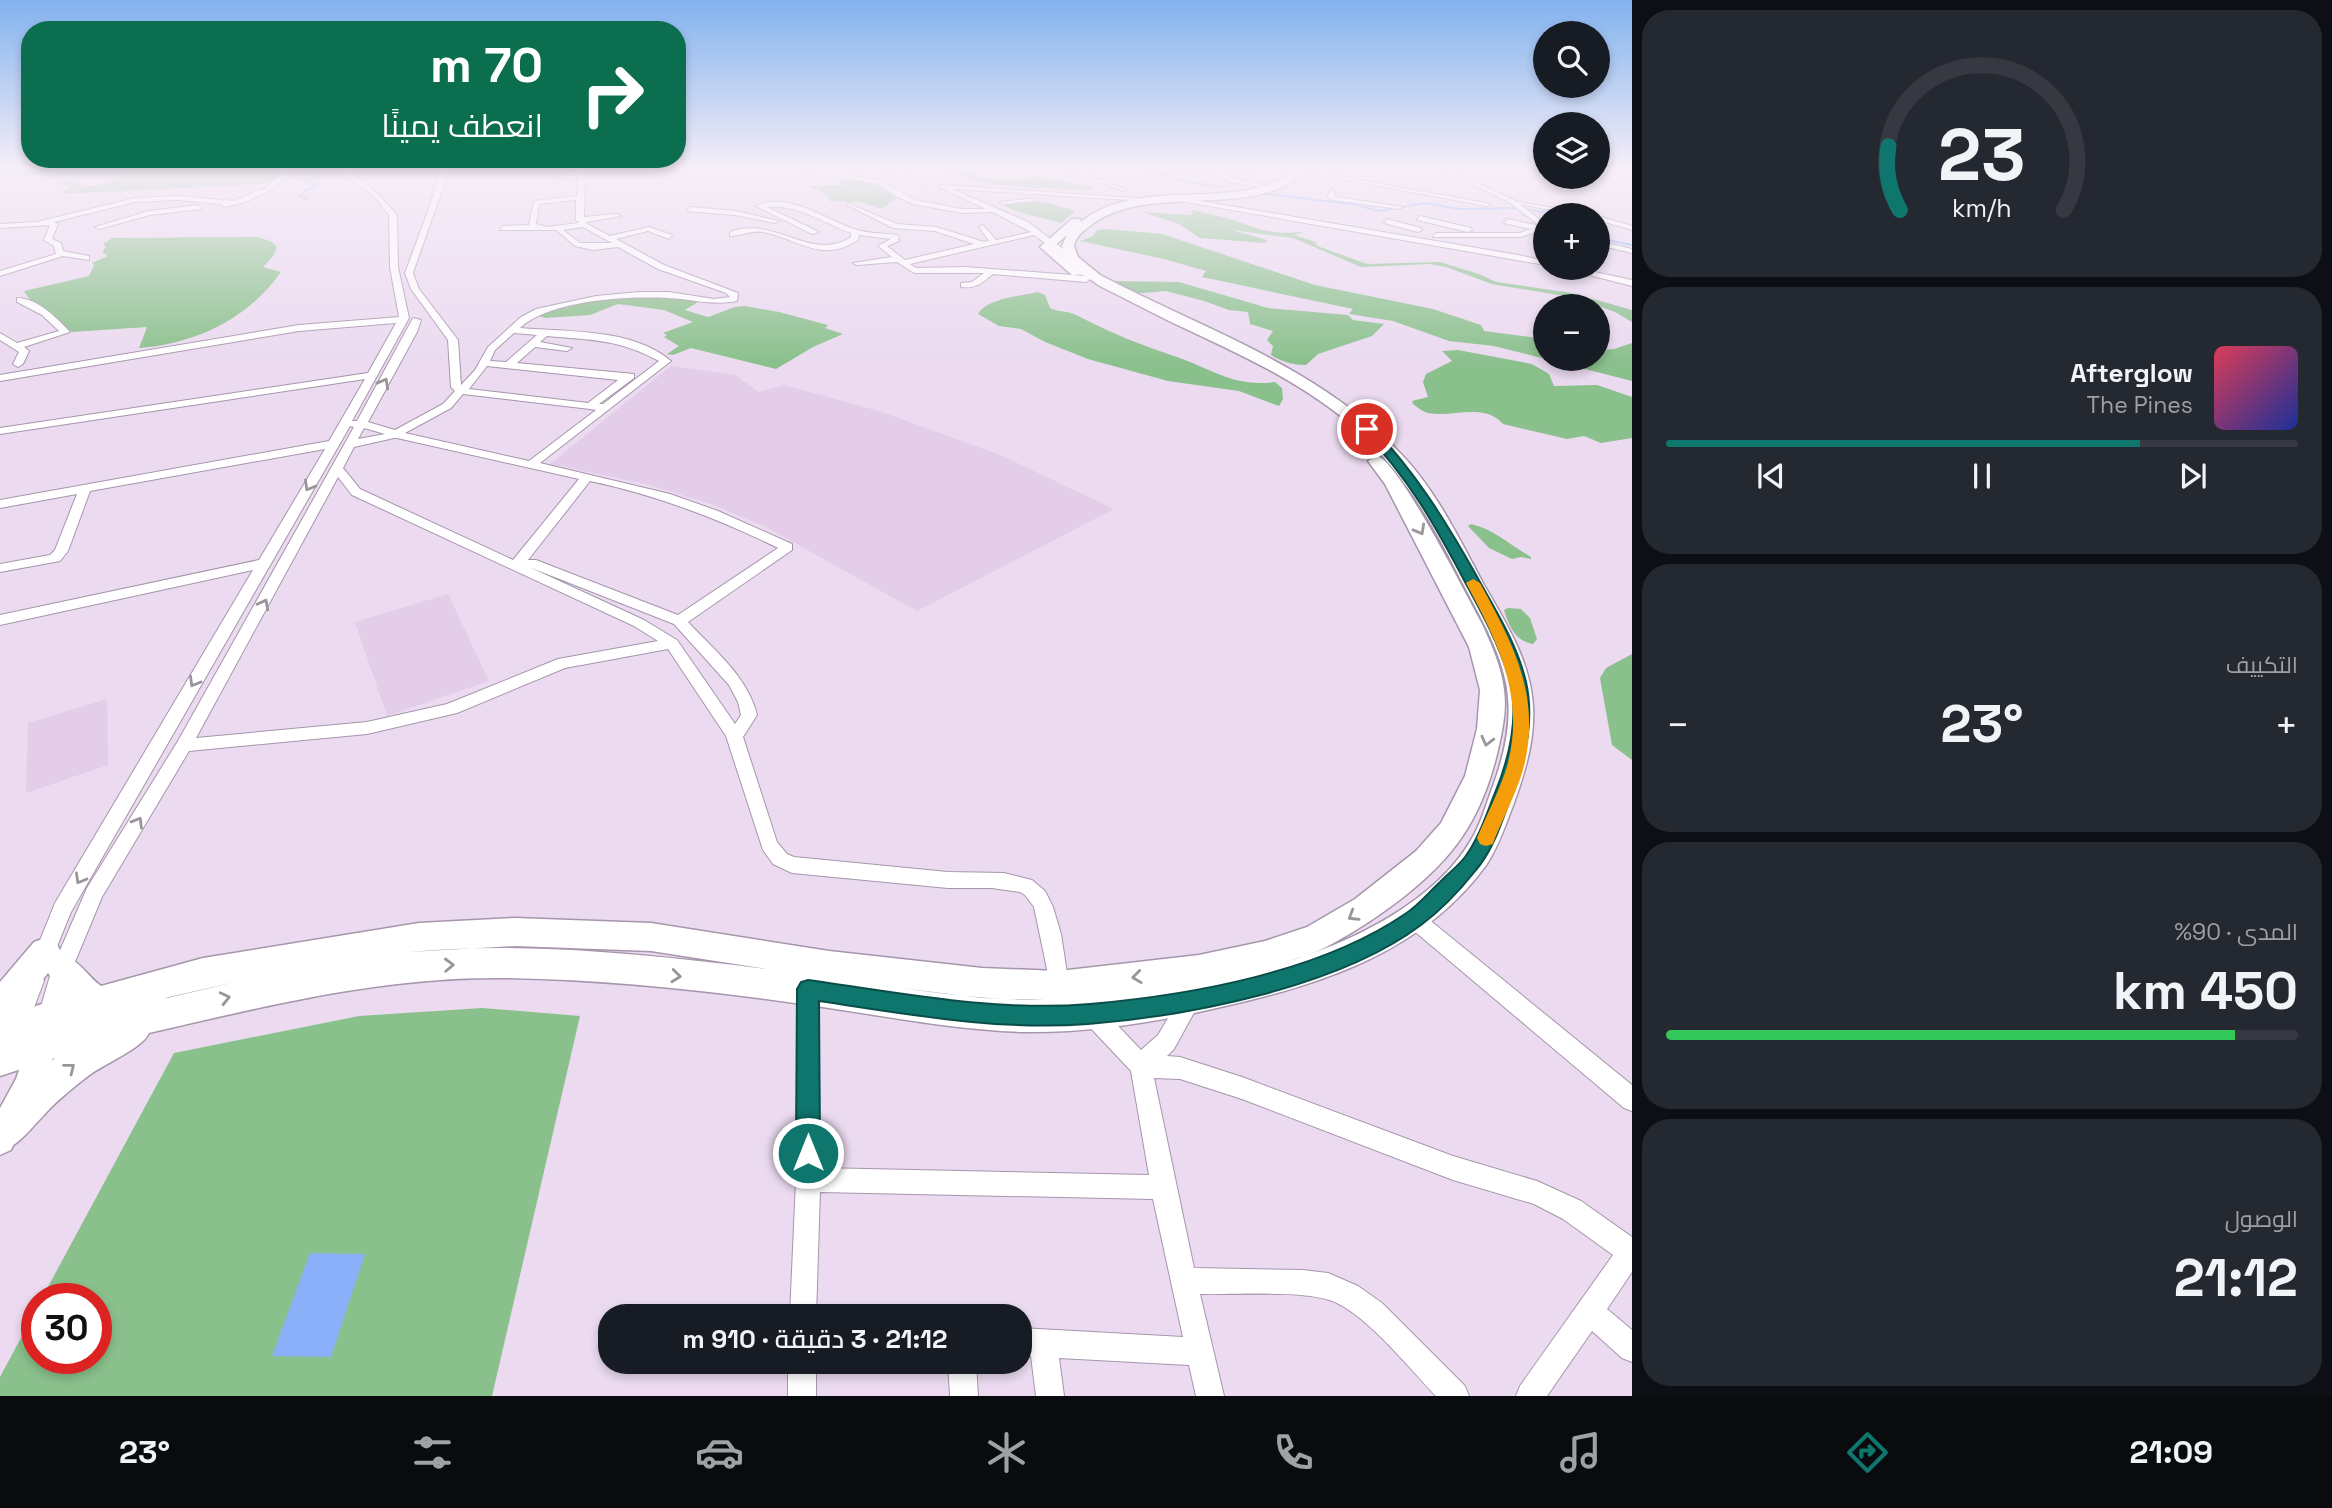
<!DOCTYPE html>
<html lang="ar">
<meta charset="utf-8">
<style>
body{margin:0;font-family:"Space Grotesk",Cairo,sans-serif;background:#242831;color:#f1f3f6;direction:rtl;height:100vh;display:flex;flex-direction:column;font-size:26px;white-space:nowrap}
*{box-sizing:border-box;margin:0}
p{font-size:23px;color:#9ea1a6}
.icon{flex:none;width:38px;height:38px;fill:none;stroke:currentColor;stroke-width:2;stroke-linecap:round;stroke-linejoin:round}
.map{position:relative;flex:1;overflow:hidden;direction:ltr}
.panel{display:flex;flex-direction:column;gap:10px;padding:10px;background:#0d0f14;width:700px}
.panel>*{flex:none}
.banner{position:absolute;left:21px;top:21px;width:665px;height:147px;border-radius:28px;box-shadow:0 4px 10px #0003;direction:rtl;background:#0b6e4f;color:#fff;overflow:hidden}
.controls{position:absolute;left:1533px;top:21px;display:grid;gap:14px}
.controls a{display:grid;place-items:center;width:77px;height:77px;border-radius:50%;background:#171b24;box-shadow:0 4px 10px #0003;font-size:35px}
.speed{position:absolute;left:21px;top:1283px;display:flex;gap:14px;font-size:35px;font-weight:700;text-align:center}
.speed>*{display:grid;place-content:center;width:91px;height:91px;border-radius:50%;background:#171b24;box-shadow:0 4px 10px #0003;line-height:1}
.speed .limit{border:10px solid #d22;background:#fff;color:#111}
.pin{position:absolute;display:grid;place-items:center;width:60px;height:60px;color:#fff;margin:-30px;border:4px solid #fff;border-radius:50%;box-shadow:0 2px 7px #0007}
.me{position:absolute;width:77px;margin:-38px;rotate:0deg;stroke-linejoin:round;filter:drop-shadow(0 0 5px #0008)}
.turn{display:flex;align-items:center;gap:24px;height:147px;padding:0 28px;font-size:32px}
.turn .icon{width:91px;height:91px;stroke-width:2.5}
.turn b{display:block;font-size:49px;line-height:60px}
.big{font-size:52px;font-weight:600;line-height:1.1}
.panel .widget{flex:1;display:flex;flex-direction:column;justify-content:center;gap:10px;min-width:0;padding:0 24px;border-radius:28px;background:#242831}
.panel .dial{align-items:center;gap:0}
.dial svg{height:182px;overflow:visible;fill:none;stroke:#363941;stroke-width:7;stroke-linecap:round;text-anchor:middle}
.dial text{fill:#f1f3f6;stroke:none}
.song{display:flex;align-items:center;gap:21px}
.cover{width:84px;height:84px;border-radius:10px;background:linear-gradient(135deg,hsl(350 70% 55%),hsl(230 70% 35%))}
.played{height:7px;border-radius:4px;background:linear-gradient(90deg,#0f766e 75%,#363941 75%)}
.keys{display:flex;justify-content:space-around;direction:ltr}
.heat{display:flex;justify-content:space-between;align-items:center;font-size:38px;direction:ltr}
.charge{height:10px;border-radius:5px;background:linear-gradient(90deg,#34c759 90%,#363941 0)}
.trip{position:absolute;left:598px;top:1304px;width:434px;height:70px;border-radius:28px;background:#171b24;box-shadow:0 4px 10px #0003;font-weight:600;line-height:70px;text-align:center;direction:rtl}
.tabs{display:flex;height:112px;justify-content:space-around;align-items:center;background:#090b0e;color:#9ea1a6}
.tabs .icon{width:49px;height:49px}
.tabs .on{color:#0f766e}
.tabs b{font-size:32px;color:#f1f3f6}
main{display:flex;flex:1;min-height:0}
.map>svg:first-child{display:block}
.built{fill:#e3cde9}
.green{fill:#8ac08c}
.water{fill:#89b0f8}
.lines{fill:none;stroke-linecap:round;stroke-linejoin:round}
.stream{stroke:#89b0f8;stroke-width:2}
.minor-casing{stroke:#a696ab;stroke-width:2}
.major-casing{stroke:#a696ab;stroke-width:3}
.highway-casing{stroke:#a696ab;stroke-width:3}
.minor{fill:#fff;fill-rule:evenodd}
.major{fill:#fff;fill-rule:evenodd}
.highway{fill:#fff;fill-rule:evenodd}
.oneway{stroke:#99969a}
.route{fill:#0f766e;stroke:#0a4d48;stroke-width:2}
.slow{fill:#f59e0b}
</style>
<main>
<section class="panel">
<div class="widget dial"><svg viewBox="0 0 100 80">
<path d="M14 69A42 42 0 1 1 86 69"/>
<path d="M14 69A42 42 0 0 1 9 41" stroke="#0f766e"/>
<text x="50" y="56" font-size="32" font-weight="700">23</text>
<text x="50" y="72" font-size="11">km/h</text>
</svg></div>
<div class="widget">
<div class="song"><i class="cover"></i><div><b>Afterglow</b><p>The Pines</p></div></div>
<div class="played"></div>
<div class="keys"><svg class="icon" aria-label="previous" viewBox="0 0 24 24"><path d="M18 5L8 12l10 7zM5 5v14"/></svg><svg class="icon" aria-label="pause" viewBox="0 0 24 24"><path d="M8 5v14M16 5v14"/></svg><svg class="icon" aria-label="next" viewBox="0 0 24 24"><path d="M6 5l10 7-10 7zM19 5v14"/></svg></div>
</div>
<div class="widget"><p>التكييف</p>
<div class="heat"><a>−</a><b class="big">23°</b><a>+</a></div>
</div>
<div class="widget"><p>المدى · 90%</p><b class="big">450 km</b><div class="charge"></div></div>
<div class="widget"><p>الوصول</p><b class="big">21:12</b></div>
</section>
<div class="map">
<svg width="1632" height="1396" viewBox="0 0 1632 1396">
<rect width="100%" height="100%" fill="#ebdaf0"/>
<path class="built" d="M671 366 735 375 759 392 784 385 882 412 1000 455 1114 509 917 611 766 527 711 504 646 484 550 464Z
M448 594 489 681 387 716 355 622Z
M107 699 108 765 26 793 28 723Z"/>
<path class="green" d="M0 169H286L270 183 262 184 61 194 71 186 56 184 65 180 82 184 80 187C94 186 112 185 123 175L48 171 42 175H0Z
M949 169H971L968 173C992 183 1017 177 1041 178 1059 179 1077 186 1096 188L1089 190C1057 188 970 189 949 169Z
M854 179 871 182 897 198 882 209 859 202 829 201V197L810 186 843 185 839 181Z
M1021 200 1048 203 1074 210V212L1061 223C1046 218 1015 214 1004 205Z
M1191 210 1227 218 1262 230 1282 233 1304 232 1294 235 1316 242 1315 244 1320 247 1367 264 1440 262 1479 274 1496 282 1572 293 1632 310V322L1615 312 1576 298 1492 284 1446 267 1430 264 1361 267 1293 238 1232 230 1267 240 1265 243 1200 238 1179 224 1142 212 1189 215 1193 214Z
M1106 229 1162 234 1315 285 1433 309 1481 325 1484 331 1545 339V359H1598V350L1614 349 1632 343V381L1494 346 1449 341 1393 321 1349 314 1353 309 1202 277 1206 271 1164 259 1080 241 1093 236 1097 230Z
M258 237 272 242 277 247 274 255 263 267 281 272C248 319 195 344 139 348L147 327 72 332 32 303 24 291 89 276 94 265 92 263 108 256 102 252 106 247 103 244 112 238Z
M1108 281 1179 282 1268 308 1348 315 1353 320 1384 324 1372 336 1318 354 1306 365C1294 365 1282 362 1271 355L1273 346 1267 340 1273 331 1250 324 1248 312 1229 310 1204 301 1166 291 1131 294Z
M1038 292 1045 295 1050 308C1058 312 1069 311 1076 315 1107 331 1138 344 1171 355 1209 367 1233 388 1275 382L1282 388 1283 399 1279 406 1239 391 1168 381 1088 359 1045 342 1021 329 999 326 978 314C987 298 1021 296 1038 292Z
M637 297H674L698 302 685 310 708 317 735 307 744 306 779 312 828 325 825 328 843 334 813 347 776 369 691 348 673 355 667 354 679 346 664 337 667 335 663 333 693 322 664 310 618 304 590 315 545 318 535 315 585 303Z
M1458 350 1532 364 1549 374 1554 386 1597 385 1632 397V438L1601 443 1584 436 1567 439 1503 424C1484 402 1452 418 1428 413 1423 412 1417 407 1413 404L1412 401 1428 397 1423 382 1426 374 1452 361 1442 351Z
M1471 524C1494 529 1511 546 1531 557V559L1521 557 1512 559 1489 548 1468 526Z
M1508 608 1521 609 1530 618 1537 639 1533 644C1515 641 1509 626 1504 610Z
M1632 654V760L1612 745 1600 678 1606 668Z
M482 1008 580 1016 492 1396H0V1377L37 1308V1358H96V1298H42L174 1053 359 1016Z"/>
<path class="water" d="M310 1253 365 1254 331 1357 272 1356Z"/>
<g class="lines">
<path class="stream" d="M301 169 298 171 322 174 304 181 317 186 304 191 300 197 309 199
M1148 169 1189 182 1224 187
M1265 194 1352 204 1379 211 1426 203 1458 209 1515 208 1569 215
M1598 238 1632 245"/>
<defs>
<path id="minor" d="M287 169H293C276 191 251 202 224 207L221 204 178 200 135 202 54 222 58 224 52 239 61 243 63 251 89 256V260L63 256 0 276V271L56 254 54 246 44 240 50 225 0 228V224L37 222 135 198 178 196 233 201 267 187Z
M339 169H346L379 195 397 215 398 267 409 318 352 421H357L413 318 421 320 417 332 368 422 395 430 443 404 455 391 451 387 448 340 411 289 405 273 431 203 437 180 444 169H483L448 173 413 273 419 289 458 340 461 385 475 370 488 347 521 317 536 309 596 296 639 292H669L714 299 730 297 726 293 658 269 618 247 593 250 575 246 556 230H500L503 226 529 225 534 201 577 196 578 179 554 178 578 175 576 169H582L585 177 584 217 617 214 621 216 586 222 587 224 610 236 649 227 672 235 669 239 648 231 616 239 664 265 738 293 737 301C712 306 692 299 667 298 627 296 550 300 520 328 568 332 632 328 671 361L540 463 670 494 718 511 792 544V550L688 622C714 650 748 677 757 715L743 737 777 842 787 854 794 857 948 872 1004 873 1032 880 1045 891 1053 907 1061 934 1069 986 1066 993 1059 996 1052 993 1034 907 1025 895 1020 892 992 888H948L792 873 773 864 763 850 726 736 668 649 565 668 457 713 367 734 189 751 102 897 72 969 57 1024 49 1027 41 1024 38 1017 52 969 87 888 178 741 354 427 350 426 71 912 49 966 42 969 35 966 32 960 55 903 253 570 0 625V615L259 560 325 449 90 491 68 551 60 561 0 572V564L50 555 55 550 77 494 0 508V500L329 441 365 379 0 434V428L368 373 396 323 299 331 0 381V375L299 325 399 317 390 267 389 215 375 197ZM576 200V220L579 223 547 227 536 224 539 204ZM583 227 612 243H580L563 230ZM514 333 537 335 506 362 490 361 495 350ZM547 336C592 340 618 339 659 361L603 404H599L634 378V374L517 363 535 347 567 351 572 348 540 342ZM487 366 618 380 588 403 469 389ZM463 394 590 409 596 410 529 461 405 433 451 408ZM364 428 385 434 358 439ZM394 438H397L579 479 513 560 360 489 343 468 354 447ZM338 477 352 495 634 626 658 641 558 659 447 704 367 722 196 738ZM590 481C656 495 717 518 778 548L678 615 536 560H528ZM529 567 674 624 729 685 738 702 741 715 735 724 677 640 644 620Z
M799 169H834L837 172 882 181 915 200 962 209H986L941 188 940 185 1166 200 1163 202 952 189 1028 222 1075 258 1068 260 1034 235 910 264 916 268 965 267 1086 276 1090 279 1086 282 993 274C982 283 976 289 961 287V283L972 282 984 273H914L897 262 857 265 853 263 892 257 878 246 891 239 859 235 858 240C821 264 799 239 763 232 751 230 742 236 730 236V232C776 215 811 263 851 237V233C824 223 798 204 767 207L819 232 812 234 756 206C787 191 825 219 854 229 868 234 883 233 898 235L899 241 887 246 905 260 974 244 935 231 893 228 847 205V203L897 224 936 227 984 242 989 241 979 227 983 225 996 240 1031 232 993 212 962 213 913 204 894 195 878 184Z
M878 169H887L930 184 925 185Z
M1064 169H1073L1127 190 1122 191Z
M1182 169H1254L1222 173 1236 179 1263 185 1260 187 1232 182 1206 171H1177Z
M1287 169H1300L1491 204 1487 206Z
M1440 169H1448L1515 201 1591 215H1577L1520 204 1545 224V229L1521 237H1433L1436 233H1520L1531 229 1504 223 1507 219 1540 226 1509 202Z
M1332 189 1335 191 1334 195 1336 197 1403 207 1399 209 1332 200 1327 196Z
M1177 197 1518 255 1545 261V265L1175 200Z
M1035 198 1037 201 1003 204 1000 202Z
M198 205 201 209 150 215 99 229 95 227 149 211Z
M690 207 735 211 779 221 775 223 735 215 687 211Z
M1420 216 1471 228 1472 230 1468 232 1417 220Z
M1598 216 1632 226V230L1598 220Z
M1387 219 1421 228 1422 230 1418 232 1384 223Z
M1598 241 1632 249V253L1598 245Z
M1562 268H1576L1632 280V286Z
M17 298C37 298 57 318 70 332L24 347 29 351 23 364 18 367 13 364 19 352 0 340V333L17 343 59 331 42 315 17 302Z
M1414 910 1421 913 1632 1085V1111L1624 1108 1407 925 1404 919 1407 913Z
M34 972 41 974 44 981 24 1034 16 1037 8 1034 5 1027 27 974Z
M808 979 815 982 818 989 820 1168 1149 1175 1131 1071 1084 1021 1081 1014 1084 1007 1092 1004 1100 1007 1141 1050 1158 1035 1183 993 1190 990 1197 993 1201 1000 1174 1049 1167 1056 1180 1057 1242 1077 1453 1156 1537 1181 1581 1201 1632 1237V1272L1607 1309 1632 1330V1362L1622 1358 1592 1331 1547 1396H1516L1520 1386 1613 1255 1563 1219 1534 1204 1453 1180 1242 1099 1180 1079 1154 1078 1194 1268 1303 1270 1328 1273 1358 1286 1382 1303 1465 1386 1469 1396H1436C1410 1369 1363 1310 1329 1300 1299 1290 1234 1295 1200 1294L1224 1396H1196L1189 1365 1059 1358 1064 1396H1036L1031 1356H1020V1328L1183 1337 1153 1199 820 1192 816 1316H790L796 1180 798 989 801 982Z
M788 1362H816V1396H788Z
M948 1362H976L978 1396H950Z"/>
<path id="major" d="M43 1024 53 1028C65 1056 25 1124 11 1150L0 1155V1108L16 1079 33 1028Z"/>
<path id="highway" d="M1297 169H1308C1259 223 1147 180 1090 226 1082 232 1076 236 1074 246L1078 257 1100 275C1203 329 1320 367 1402 455 1437 492 1460 540 1484 585 1506 623 1531 662 1533 707 1535 740 1525 772 1514 803 1506 824 1499 845 1487 864 1425 951 1321 985 1221 1007 1157 1022 1091 1033 1024 1032 955 1030 885 1016 816 1006 714 991 612 980 508 978 385 976 269 1005 149 1033 143 1048 104 1064 88 1076 73 1088 57 1100 44 1115 31 1128 21 1143 4 1150L0 1149V1109L55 1058 0 1076V982L34 942 45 938 56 942 61 952 59 956C76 955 87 976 101 986L203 958 419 923 515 918 651 923 829 951 982 968 1059 971 1199 955 1265 941 1307 927 1355 899 1416 851 1441 823 1465 776 1477 729 1480 690 1469 647 1385 484 1368 461 1377 456C1399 461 1467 597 1482 624 1491 644 1502 668 1504 690 1507 711 1502 733 1497 754 1490 783 1479 812 1462 837 1433 880 1375 921 1330 945 1316 953 1300 957 1285 962 1351 943 1435 902 1471 840 1481 824 1486 804 1493 786 1505 753 1513 718 1506 683 1498 643 1475 608 1457 572 1430 519 1402 471 1357 430 1304 382 1235 352 1171 322 1147 310 1124 298 1100 286 1095 283 1087 276 1082 275 1079 274 1076 275 1072 275L1040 247 1072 219H1080L1081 222C1143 173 1236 216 1297 169ZM1067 235 1062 246 1066 257 1053 247ZM515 946 651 951 767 969C650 955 527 941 409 952ZM48 973 64 997 17 1012ZM240 981 169 997 163 999ZM901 988 982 998 1045 1000C996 1000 949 995 901 988Z"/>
</defs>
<use href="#minor" class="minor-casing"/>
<use href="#major" class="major-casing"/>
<use href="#highway" class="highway-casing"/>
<use href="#minor" class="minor"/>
<use href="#major" class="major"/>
<use href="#highway" class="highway"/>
</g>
<defs><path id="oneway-chevron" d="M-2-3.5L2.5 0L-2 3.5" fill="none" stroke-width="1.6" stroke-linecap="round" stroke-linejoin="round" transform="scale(1.75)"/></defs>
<g class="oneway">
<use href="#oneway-chevron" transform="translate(384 383) rotate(-61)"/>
<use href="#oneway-chevron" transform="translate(309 486) rotate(120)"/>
<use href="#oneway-chevron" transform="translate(1420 530) rotate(61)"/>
<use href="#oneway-chevron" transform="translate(264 604) rotate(-62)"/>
<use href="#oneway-chevron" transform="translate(194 682) rotate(120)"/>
<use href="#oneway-chevron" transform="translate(1487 741) rotate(104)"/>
<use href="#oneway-chevron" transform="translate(138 822) rotate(-59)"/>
<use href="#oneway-chevron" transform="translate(80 879) rotate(120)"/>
<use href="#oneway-chevron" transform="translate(1353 916) rotate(149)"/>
<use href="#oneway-chevron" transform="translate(449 965) rotate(-2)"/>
<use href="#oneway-chevron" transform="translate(676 976) rotate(6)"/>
<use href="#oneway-chevron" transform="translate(1137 977) rotate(173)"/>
<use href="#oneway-chevron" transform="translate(225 998) rotate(-13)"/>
<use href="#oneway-chevron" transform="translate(70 1068) rotate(-38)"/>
</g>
<linearGradient id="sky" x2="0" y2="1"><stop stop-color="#82b2ee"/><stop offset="0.46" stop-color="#f6eef8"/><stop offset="1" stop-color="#f6eef8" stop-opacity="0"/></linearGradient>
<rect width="1632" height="364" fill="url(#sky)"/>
<path class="route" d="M1363 426H1371C1414 470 1445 520 1475 573 1494 608 1517 643 1526 682 1535 722 1525 763 1510 800 1501 824 1493 850 1476 870 1461 889 1440 911 1421 925 1339 987 1189 1016 1088 1024 997 1031 908 1014 819 1001L820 1153 816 1161 808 1165 799 1161 796 1153 797 989 801 982 808 980C901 993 995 1012 1090 1004 1192 995 1320 972 1405 914 1418 906 1429 892 1440 882 1448 874 1458 866 1465 857 1479 838 1486 815 1495 793 1509 759 1520 715 1509 678 1499 644 1482 613 1465 582 1435 525 1408 477 1363 431Z"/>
<path class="slow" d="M1473 579 1480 583C1512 642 1540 693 1525 762 1519 788 1505 814 1495 838L1493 844 1486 846 1480 844 1477 838C1487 814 1501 788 1508 763 1525 695 1497 641 1466 583Z"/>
</svg>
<div class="controls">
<a><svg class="icon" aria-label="search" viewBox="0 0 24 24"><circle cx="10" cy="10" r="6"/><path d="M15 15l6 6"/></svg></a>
<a><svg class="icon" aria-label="layers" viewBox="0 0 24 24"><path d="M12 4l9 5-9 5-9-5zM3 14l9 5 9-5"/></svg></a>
<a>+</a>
<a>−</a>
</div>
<div class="speed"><div class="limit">30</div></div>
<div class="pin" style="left:1367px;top:429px;background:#d93025"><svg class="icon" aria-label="arrive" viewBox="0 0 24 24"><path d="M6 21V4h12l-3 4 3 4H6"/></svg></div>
<svg class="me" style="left:808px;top:1153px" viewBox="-20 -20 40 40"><circle r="17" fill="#0f766e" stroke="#fff" stroke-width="3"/><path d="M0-11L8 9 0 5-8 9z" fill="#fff"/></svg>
<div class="trip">21:12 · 3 دقيقة · 910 m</div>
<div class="banner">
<div class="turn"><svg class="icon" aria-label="right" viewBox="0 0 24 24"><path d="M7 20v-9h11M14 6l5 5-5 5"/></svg><div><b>70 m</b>انعطف يمينًا</div></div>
</div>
</div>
</main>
<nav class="tabs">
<b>21:09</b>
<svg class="icon on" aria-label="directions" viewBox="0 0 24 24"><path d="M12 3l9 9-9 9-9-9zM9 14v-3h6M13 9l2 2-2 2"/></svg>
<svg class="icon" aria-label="music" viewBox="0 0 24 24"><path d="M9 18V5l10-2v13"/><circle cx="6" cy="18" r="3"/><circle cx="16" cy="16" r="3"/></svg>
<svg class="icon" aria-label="phone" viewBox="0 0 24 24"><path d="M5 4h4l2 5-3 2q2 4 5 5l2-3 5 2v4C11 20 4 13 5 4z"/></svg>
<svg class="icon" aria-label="climate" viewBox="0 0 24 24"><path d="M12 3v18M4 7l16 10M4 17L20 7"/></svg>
<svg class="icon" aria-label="car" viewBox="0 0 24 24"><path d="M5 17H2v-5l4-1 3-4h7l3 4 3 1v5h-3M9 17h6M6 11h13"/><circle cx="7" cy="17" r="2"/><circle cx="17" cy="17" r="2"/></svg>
<svg class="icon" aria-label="filters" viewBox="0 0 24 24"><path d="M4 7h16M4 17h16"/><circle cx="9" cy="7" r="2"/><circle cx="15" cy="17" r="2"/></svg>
<b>23°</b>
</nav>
